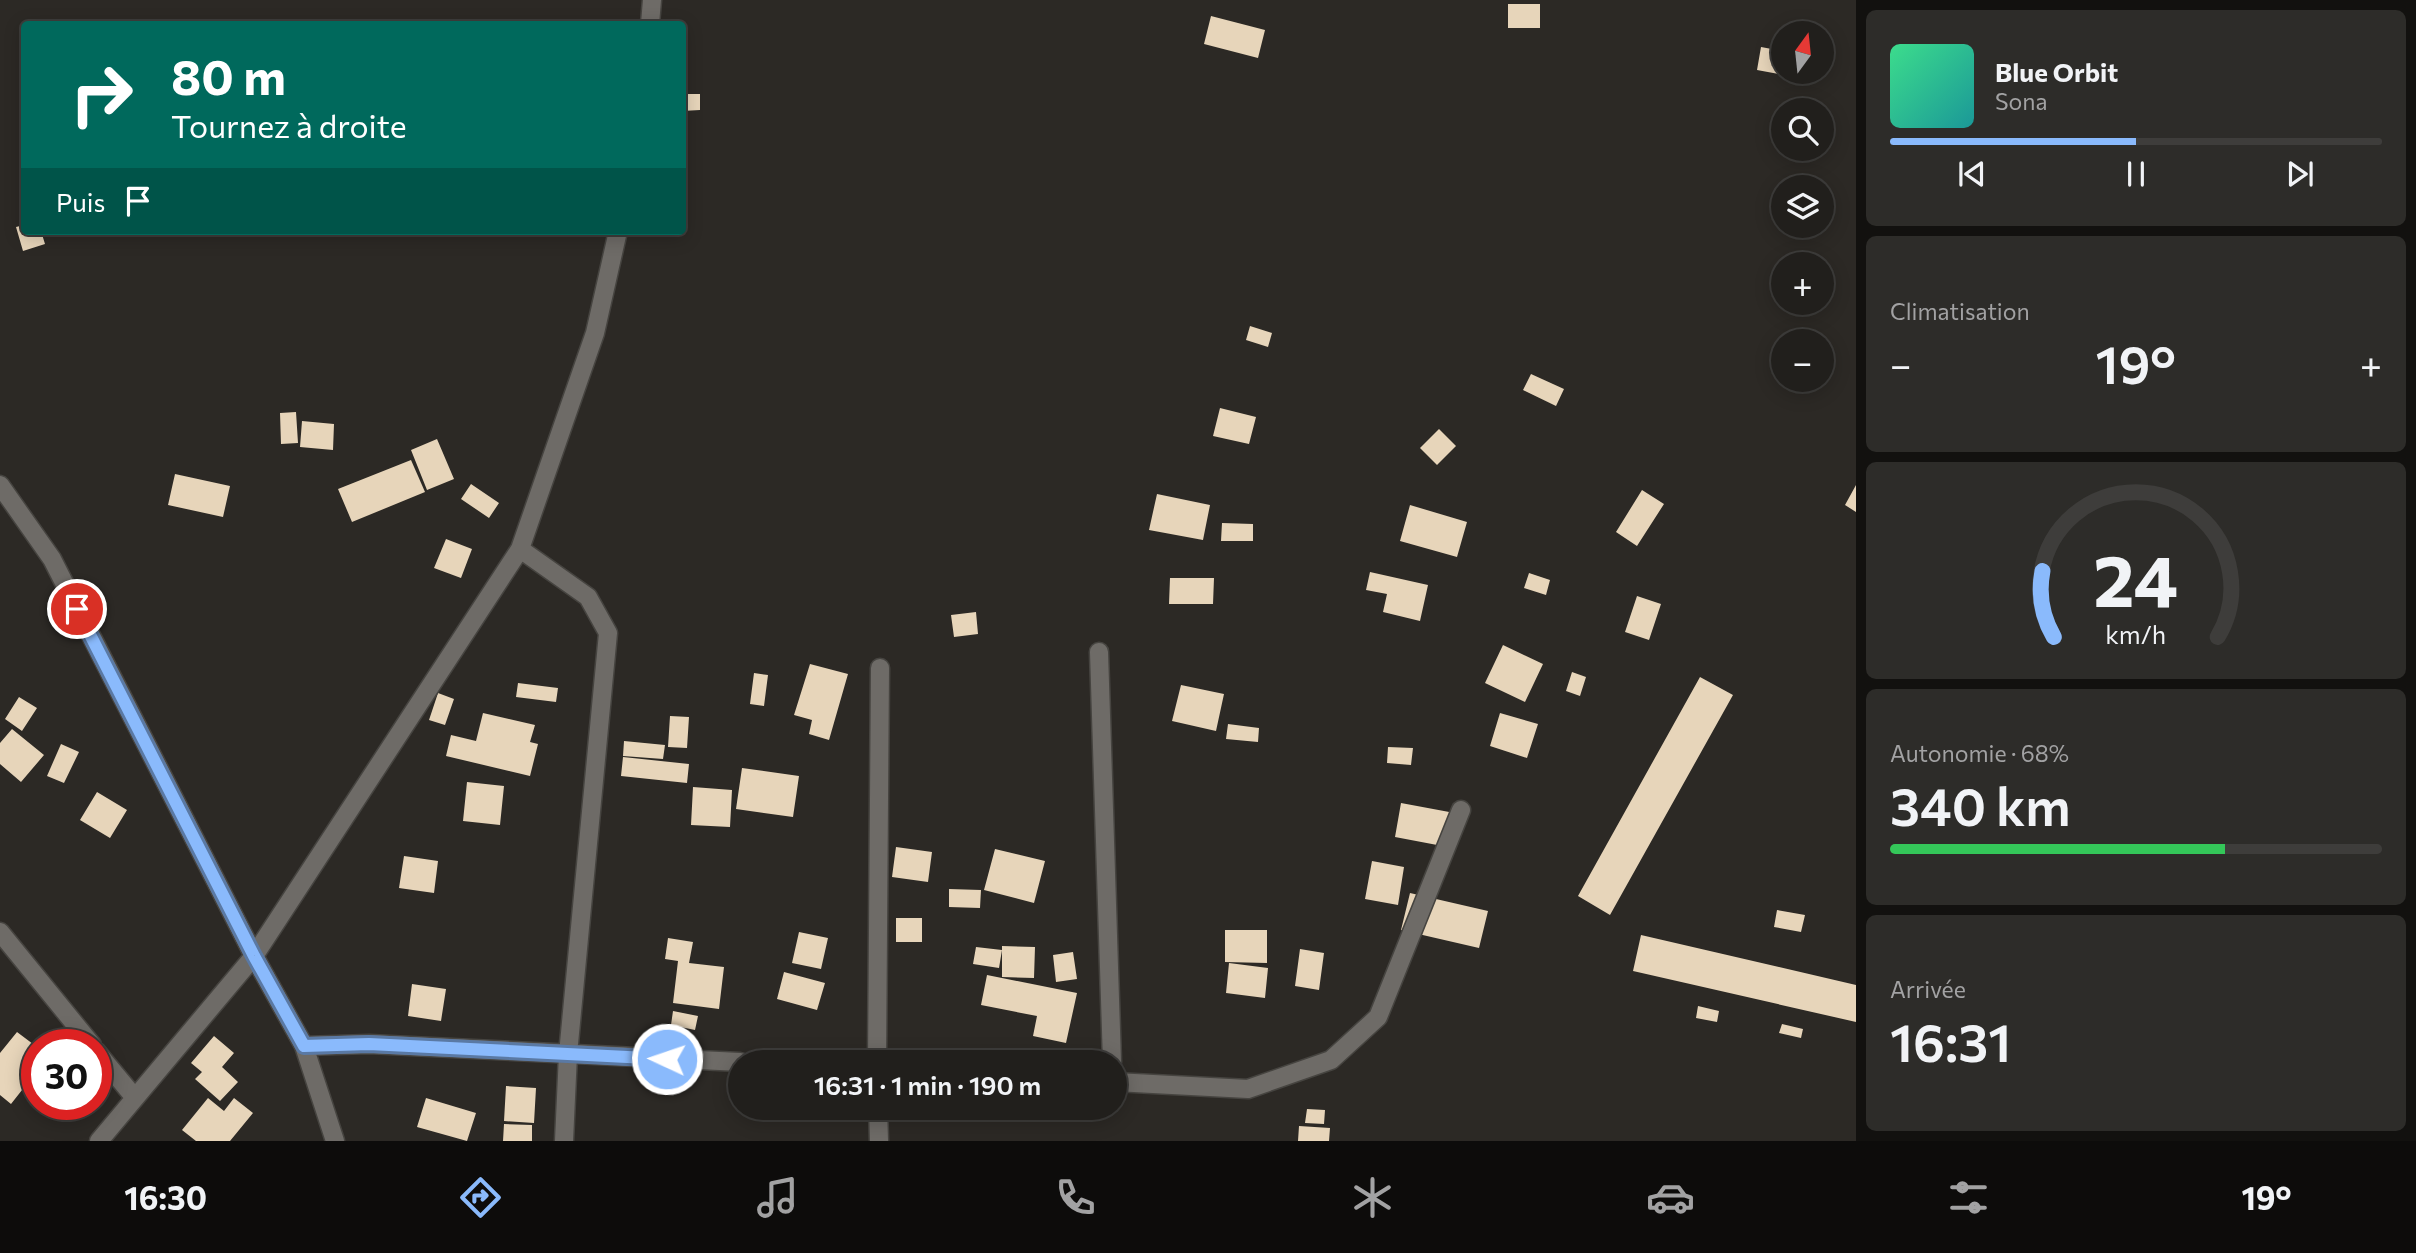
<!DOCTYPE html>
<html lang="fr">
<meta charset="utf-8">
<style>
body{margin:0;font-family:Commissioner,sans-serif;background:#2d2c29;color:#f1f3f6;height:100vh;display:flex;flex-direction:column;font-size:26px;white-space:nowrap}
*{box-sizing:border-box;margin:0}
p{font-size:23px;color:#a2a2a3}
.icon{flex:none;width:38px;height:38px;fill:none;stroke:currentColor;stroke-width:2;stroke-linecap:round;stroke-linejoin:round}
.map{position:relative;flex:1;overflow:hidden}
.side{display:flex;flex-direction:column;gap:10px;padding:10px;background:#12110f;width:560px}
.side>*{flex:none}
.banner{position:absolute;left:21px;top:21px;width:665px;height:214px;border-radius:7px;box-shadow:0 4px 18px #0003,0 0 0 2px #3e3d3b;background:#00695c;color:#fff;overflow:hidden}
.needle{width:46px;rotate:15deg}
.controls{position:absolute;left:1771px;top:21px;display:grid;gap:14px}
.controls a{display:grid;place-items:center;width:63px;height:63px;border-radius:50%;background:#211f1c;box-shadow:0 4px 18px #0003,0 0 0 2px #3e3d3b;font-size:35px}
.speed{position:absolute;left:21px;top:1029px;display:flex;gap:14px;font-size:35px;font-weight:700;text-align:center}
.speed>*{display:grid;place-content:center;width:91px;height:91px;border-radius:50%;background:#211f1c;box-shadow:0 4px 18px #0003,0 0 0 2px #3e3d3b;line-height:1}
.speed .limit{border:10px solid #d22;background:#fff;color:#111}
.pin{position:absolute;display:grid;place-items:center;width:60px;height:60px;color:#fff;margin:-30px;border:4px solid #fff;border-radius:50%;box-shadow:0 2px 7px #0007}
.me{position:absolute;width:77px;margin:-38px;rotate:273deg;stroke-linejoin:round;filter:drop-shadow(0 0 5px #0008)}
.turn{display:flex;align-items:center;gap:24px;height:147px;padding:0 35px;font-size:32px}
.turn .icon{width:91px;height:91px;stroke-width:2.5}
.turn b{display:block;font-size:49px;line-height:60px}
.then{display:flex;align-items:center;height:66px;padding:0 35px;background:#0003;gap:14px;font-size:26px}
.big{font-size:52px;font-weight:600;line-height:1.1}
.side .tile{flex:1;display:flex;flex-direction:column;justify-content:center;gap:10px;min-width:0;padding:0 24px;border-radius:10px;background:#2d2c29}
.side .dial{align-items:center;gap:0}
.dial svg{height:182px;overflow:visible;fill:none;stroke:#3e3d3b;stroke-width:7;stroke-linecap:round;text-anchor:middle}
.dial text{fill:#f1f3f6;stroke:none}
.song{display:flex;align-items:center;gap:21px}
.cover{width:84px;height:84px;border-radius:10px;background:linear-gradient(135deg,hsl(150 70% 55%),hsl(180 70% 35%))}
.played{height:7px;border-radius:4px;background:linear-gradient(90deg,#8abafc 50%,#3e3d3b 50%)}
.keys{display:flex;justify-content:space-around;direction:ltr}
.heat{display:flex;justify-content:space-between;align-items:center;font-size:38px;direction:ltr}
.charge{height:10px;border-radius:5px;background:linear-gradient(90deg,#34c759 68%,#3e3d3b 0)}
.trip{position:absolute;left:728px;top:1050px;width:399px;height:70px;border-radius:35px;background:#211f1c;box-shadow:0 4px 18px #0003,0 0 0 2px #3e3d3b;font-weight:600;line-height:70px;text-align:center}
.dock{display:flex;height:112px;justify-content:space-around;align-items:center;background:#0d0c0b;color:#a2a2a3}
.dock .icon{width:49px;height:49px}
.dock .active{color:#8abafc}
.dock b{font-size:32px;color:#f1f3f6}
main{display:flex;flex:1;min-height:0}
.map>svg:first-child{display:block}
.building{fill:#e7d5ba}
.lines{fill:none;stroke-linecap:round;stroke-linejoin:round}
.minor-casing{stroke:#464440;stroke-width:21}
.minor{stroke:#6e6b67;stroke-width:18}
.route-casing{stroke:#5a79a4;stroke-width:18}
.route{stroke:#8abafc;stroke-width:12}
</style>
<main>
<div class="map">
<svg width="1856" height="1141" viewBox="0 0 1856 1141">
<rect width="100%" height="100%" fill="#2c2925"/>
<path class="building" d="M1508 4H1540V28H1508Z
M1211 16 1265 30 1258 58 1204 44Z
M1761 47 1783 51V72H1802L1801 78 1757 70Z
M682 94H700V110L682 111Z
M24 225V231H41L45 244 23 251 16 227Z
M1250 326 1272 333 1268 347 1246 340Z
M1531 374 1564 389 1556 406 1523 390Z
M1220 408 1256 417 1249 444 1213 436Z
M296 412 298 443 281 444 280 413Z
M302 421 334 424 333 450 300 447Z
M1439 429 1456 446 1437 465 1420 448Z
M437 439 454 479 427 490 411 450Z
M411 460 425 492 352 522 338 489Z
M175 474 230 486 223 517 168 505Z
M471 484 499 503 489 518 461 499Z
M1856 485V512L1845 505Z
M1642 490 1664 504 1637 546 1616 532Z
M1157 494 1210 505 1203 540 1149 530Z
M1410 505 1467 522 1457 557 1400 541Z
M1222 523 1253 524V541H1221Z
M446 539 472 549 461 578 434 568Z
M1370 572 1428 585 1420 621 1383 612 1387 594 1366 590Z
M1529 573 1550 580 1546 595 1524 588Z
M1170 578H1214L1213 604H1169Z
M1637 596 1661 604 1649 640 1625 632Z
M976 612 978 634 954 637 951 615Z
M1503 645 1543 664 1525 702 1485 683Z
M810 664 848 674 829 740 809 734 812 720 794 715Z
M1572 672 1586 677 1580 696 1566 691Z
M754 673 768 675 764 706 750 704Z
M1700 677 1733 695 1610 915 1578 896Z
M518 683 558 688 556 702 516 697Z
M1181 685 1224 694 1216 731 1172 721Z
M438 693 454 699 445 725 429 720Z
M19 697 37 708 22 731 5 719Z
M483 713 535 725 530 742 538 744 530 776 446 756 451 735 476 741Z
M1500 713 1538 724 1527 758 1490 746Z
M670 716 689 717 687 748 668 747Z
M1228 724 1259 728 1258 742 1226 739Z
M12 729 44 755 21 782 0 764V743Z
M624 741 665 745 663 759 623 756Z
M61 744 79 752 64 783 47 776Z
M1388 747 1413 748 1411 765 1387 763Z
M623 757 689 764 687 783 621 776Z
M742 768 799 776 793 817 736 809Z
M467 782 504 786 500 825 463 821Z
M693 787 732 790 730 827 691 825Z
M97 792 127 810 110 838 80 820Z
M1401 803 1460 814 1453 848 1395 837Z
M896 847 932 852 928 882 892 877Z
M995 849 1045 861 1034 903 984 890Z
M404 856 438 861 434 893 399 888Z
M1372 861 1404 867 1398 905 1365 899Z
M949 889 981 890 980 908 949 907Z
M1410 893 1488 911 1479 948 1401 930Z
M1777 910 1805 915 1801 932 1774 927Z
M896 918H922V942H896Z
M1225 930H1267V963L1225 962Z
M799 932 828 938 821 969 792 963Z
M1641 935 1856 985V1022L1633 971Z
M668 938 693 942 689 963 724 967 719 1009 673 1003 678 961 665 959Z
M1002 946 1035 947 1034 978 1002 977Z
M976 947 1002 950 999 968 973 964Z
M1300 949 1324 953 1319 990 1295 986Z
M1073 952 1077 979 1056 982 1053 955Z
M1229 963 1268 968 1265 998 1226 993Z
M784 972 825 983 817 1010 777 999Z
M987 975 1077 993 1066 1043 1033 1036 1037 1016 981 1005Z
M412 984 446 989 441 1021 408 1016Z
M1698 1006 1719 1011 1717 1022 1696 1018Z
M673 1011 698 1016 695 1030 671 1025Z
M1782 1024 1803 1029 1801 1038 1779 1033Z
M17 1032 37 1047V1071L11 1104 0 1095V1053Z
M214 1036 234 1053 222 1067 238 1082 220 1101 195 1079 202 1072 191 1063Z
M506 1086 536 1088 534 1123 504 1121Z
M208 1098 224 1111 234 1098 253 1113 230 1141H196L182 1130Z
M426 1098 476 1113 467 1141 417 1127Z
M1307 1109 1325 1110 1324 1124 1305 1123Z
M504 1124 532 1125V1141H503Z
M1299 1126 1330 1128 1329 1141H1298Z"/>
<g class="lines">
<defs>
<path id="minor" d="M650 24 652 0
M0 485 52 559 254 956 304 1046 335 1141
M520 549 588 597 608 633 568 1054 564 1141
M1099 652 1112 1062
M0 932 92 1045
M304 1046 369 1044 740 1062
M96 1051 135 1098
M877 1062 880 668
M1115 1082 1248 1089 1331 1060 1378 1017 1461 810
M878 1108 879 1141
M99 1141 254 956 520 549 595 333 618 231"/>
</defs>
<use href="#minor" class="minor-casing"/>
<use href="#minor" class="minor"/>
</g>
<g class="lines">
<defs>
<path id="route" d="M77 609 254 956 304 1046 369 1044 667 1059"/>
</defs>
<use href="#route" class="route-casing"/>
<use href="#route" class="route"/>
</g>
</svg>
<div class="controls">
<a><svg class="needle" viewBox="-14 -14 28 28"><path d="M0-13l5 13h-10z" fill="#e53935"/><path d="M0 13l5-13h-10z" fill="#a2a2a3"/></svg></a>
<a><svg class="icon" aria-label="search" viewBox="0 0 24 24"><circle cx="10" cy="10" r="6"/><path d="M15 15l6 6"/></svg></a>
<a><svg class="icon" aria-label="layers" viewBox="0 0 24 24"><path d="M12 4l9 5-9 5-9-5zM3 14l9 5 9-5"/></svg></a>
<a>+</a>
<a>−</a>
</div>
<div class="speed"><div class="limit">30</div></div>
<div class="pin" style="left:77px;top:609px;background:#d93025"><svg class="icon" aria-label="arrive" viewBox="0 0 24 24"><path d="M6 21V4h12l-3 4 3 4H6"/></svg></div>
<svg class="me" style="left:667px;top:1059px" viewBox="-20 -20 40 40"><circle r="17" fill="#8abafc" stroke="#fff" stroke-width="3"/><path d="M0-11L8 9 0 5-8 9z" fill="#fff"/></svg>
<div class="trip">16:31 · 1 min · 190 m</div>
<div class="banner">
<div class="turn"><svg class="icon" aria-label="right" viewBox="0 0 24 24"><path d="M7 20v-9h11M14 6l5 5-5 5"/></svg><div><b>80 m</b>Tournez à droite</div></div>
<div class="then">Puis<svg class="icon" aria-label="arrive" viewBox="0 0 24 24"><path d="M6 21V4h12l-3 4 3 4H6"/></svg></div>
</div>
</div>
<section class="side">
<div class="tile">
<div class="song"><i class="cover"></i><div><b>Blue Orbit</b><p>Sona</p></div></div>
<div class="played"></div>
<div class="keys"><svg class="icon" aria-label="previous" viewBox="0 0 24 24"><path d="M18 5L8 12l10 7zM5 5v14"/></svg><svg class="icon" aria-label="pause" viewBox="0 0 24 24"><path d="M8 5v14M16 5v14"/></svg><svg class="icon" aria-label="next" viewBox="0 0 24 24"><path d="M6 5l10 7-10 7zM19 5v14"/></svg></div>
</div>
<div class="tile"><p>Climatisation</p>
<div class="heat"><a>−</a><b class="big">19°</b><a>+</a></div>
</div>
<div class="tile dial"><svg viewBox="0 0 100 80">
<path d="M14 69A42 42 0 1 1 86 69"/>
<path d="M14 69A42 42 0 0 1 9 40" stroke="#8abafc"/>
<text x="50" y="56" font-size="32" font-weight="700">24</text>
<text x="50" y="72" font-size="11">km/h</text>
</svg></div>
<div class="tile"><p>Autonomie · 68%</p><b class="big">340 km</b><div class="charge"></div></div>
<div class="tile"><p>Arrivée</p><b class="big">16:31</b></div>
</section>
</main>
<nav class="dock">
<b>16:30</b>
<svg class="icon active" aria-label="directions" viewBox="0 0 24 24"><path d="M12 3l9 9-9 9-9-9zM9 14v-3h6M13 9l2 2-2 2"/></svg>
<svg class="icon" aria-label="music" viewBox="0 0 24 24"><path d="M9 18V5l10-2v13"/><circle cx="6" cy="18" r="3"/><circle cx="16" cy="16" r="3"/></svg>
<svg class="icon" aria-label="phone" viewBox="0 0 24 24"><path d="M5 4h4l2 5-3 2q2 4 5 5l2-3 5 2v4C11 20 4 13 5 4z"/></svg>
<svg class="icon" aria-label="climate" viewBox="0 0 24 24"><path d="M12 3v18M4 7l16 10M4 17L20 7"/></svg>
<svg class="icon" aria-label="car" viewBox="0 0 24 24"><path d="M5 17H2v-5l4-1 3-4h7l3 4 3 1v5h-3M9 17h6M6 11h13"/><circle cx="7" cy="17" r="2"/><circle cx="17" cy="17" r="2"/></svg>
<svg class="icon" aria-label="filters" viewBox="0 0 24 24"><path d="M4 7h16M4 17h16"/><circle cx="9" cy="7" r="2"/><circle cx="15" cy="17" r="2"/></svg>
<b>19°</b>
</nav>
